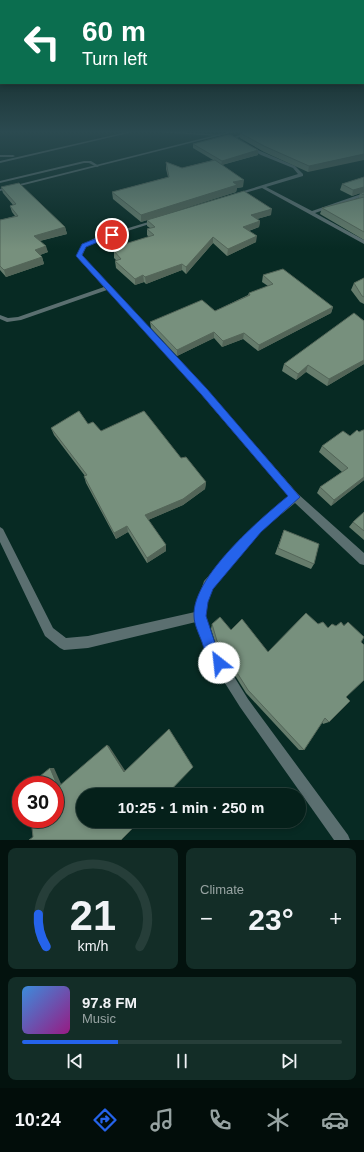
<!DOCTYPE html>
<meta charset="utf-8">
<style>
body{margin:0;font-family:Arial,sans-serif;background:#132d27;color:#f1f3f6;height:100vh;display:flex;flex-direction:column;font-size:15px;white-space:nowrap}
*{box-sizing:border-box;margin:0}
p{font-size:13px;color:#97a3a2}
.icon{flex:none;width:22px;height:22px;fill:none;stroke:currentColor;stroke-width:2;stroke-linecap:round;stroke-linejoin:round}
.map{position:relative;height:840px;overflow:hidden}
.side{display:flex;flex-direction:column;gap:8px;padding:8px;background:#03120e;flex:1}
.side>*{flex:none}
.top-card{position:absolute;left:0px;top:0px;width:364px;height:84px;box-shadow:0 2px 6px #0003,0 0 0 1px #263e39;background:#0b6e4f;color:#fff;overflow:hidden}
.speed{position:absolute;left:12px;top:776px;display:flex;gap:8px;font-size:20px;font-weight:700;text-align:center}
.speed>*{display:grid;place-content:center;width:52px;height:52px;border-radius:50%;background:#05201a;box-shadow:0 2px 6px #0003,0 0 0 1px #263e39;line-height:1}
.speed .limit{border:6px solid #d22;background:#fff;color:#111}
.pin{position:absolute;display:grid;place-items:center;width:34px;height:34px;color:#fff;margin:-17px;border:2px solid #fff;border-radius:50%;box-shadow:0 1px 4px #0007}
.me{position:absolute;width:44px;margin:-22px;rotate:331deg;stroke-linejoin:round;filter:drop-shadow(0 0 3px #0008)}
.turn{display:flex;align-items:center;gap:14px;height:84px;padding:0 16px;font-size:18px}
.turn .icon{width:52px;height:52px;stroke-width:2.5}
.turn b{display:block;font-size:28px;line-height:34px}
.big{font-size:30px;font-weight:600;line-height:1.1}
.side .widget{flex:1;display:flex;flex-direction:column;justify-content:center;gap:6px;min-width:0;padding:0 14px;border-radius:8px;background:#132d27}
.side .dial{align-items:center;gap:0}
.dial svg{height:104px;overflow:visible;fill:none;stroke:#263e39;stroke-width:7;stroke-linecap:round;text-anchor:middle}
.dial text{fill:#f1f3f6;stroke:none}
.song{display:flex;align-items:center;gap:12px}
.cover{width:48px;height:48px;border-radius:6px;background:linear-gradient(135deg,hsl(210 70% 55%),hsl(310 70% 35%))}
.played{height:4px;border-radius:2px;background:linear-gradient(90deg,#2563eb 30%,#263e39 30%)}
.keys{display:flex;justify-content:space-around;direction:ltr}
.heat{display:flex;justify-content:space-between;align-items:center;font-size:22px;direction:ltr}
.side .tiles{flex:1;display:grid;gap:8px;grid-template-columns:1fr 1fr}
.widget:last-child{grid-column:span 2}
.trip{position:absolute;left:76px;top:788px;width:230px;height:40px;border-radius:20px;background:#05201a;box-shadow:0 2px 6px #0003,0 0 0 1px #263e39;font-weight:600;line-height:40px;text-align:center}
.tabs{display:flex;height:64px;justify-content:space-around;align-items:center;background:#020d0a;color:#97a3a2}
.tabs .icon{width:28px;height:28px}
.tabs .current{color:#2563eb}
.tabs b{font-size:18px;color:#f1f3f6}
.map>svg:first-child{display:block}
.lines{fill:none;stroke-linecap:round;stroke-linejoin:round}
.minor{fill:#5b6f70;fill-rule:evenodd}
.tertiary{fill:#5b6f70;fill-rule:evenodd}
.wall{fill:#667c6c}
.shaded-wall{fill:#536558}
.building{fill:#77907d;stroke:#536558}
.route{fill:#2563eb;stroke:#184099}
</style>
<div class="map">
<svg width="364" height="840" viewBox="0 0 364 840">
<rect width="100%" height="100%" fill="#072a23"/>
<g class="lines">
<path class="minor" d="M127 132H133L0 163V161Z
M156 132H178L221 135 219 136Z
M248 132H253L234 139 231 138Z
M249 146 295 166 303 174V176L266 187 312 211 364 193V196L315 213 364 240V244L262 188 234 196V194L298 174 293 168 261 155 248 148Z
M0 155H13L15 156 13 157H0Z
M84 161H91L99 166 97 167 89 163H84L0 183V181Z
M155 220 159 221 99 240 86 247 82 256 207 390 298 494 364 553V565L360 564 295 503 261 531 212 588 207 602 205 616 215 646 248 699 348 835 350 840H334L240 707 206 653 196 622 88 648 64 650 60 648 45 636 0 542V527L3 529 53 628 66 638 88 636 195 612 197 602 204 581 255 525 289 497 201 394 107 290 21 320 7 322 0 319V315L8 318 18 317 104 287 76 256 82 245 95 238Z"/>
<path class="tertiary" d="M228 132H234L0 191V189Z"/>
</g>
<path class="wall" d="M244 132H364L308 172 264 152 240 138V133Z
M193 144 258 150V155L222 165 243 187 237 188 236 192 141 222 113 199 112 192 168 177 166 169V162L182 168 213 160 193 148Z
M364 177V240L320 214 322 208 359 198 360 193 363 192 352 196 340 190 342 184Z
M1 187 65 227 67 234 40 241 48 252 40 255 42 257 44 264 6 277 0 270V220L15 216 12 212 10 206 13 205 3 193Z
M271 215 257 219 260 221 259 227 249 231 256 242 227 256 213 243 186 274 182 270 146 284 144 282 135 285 116 268 115 261H117L114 258V251H116L115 247 149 237 147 235V229L150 228 147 226V220Z
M263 275 333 307 331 313 258 351 243 339 222 347 214 338 177 356 151 328 150 322 215 311 248 295 249 293 268 286 262 282Z
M364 278V304L360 302 351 290 354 283Z
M364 321V364L327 386 306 372 296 380 282 371 284 364Z
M88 424 101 431 181 458 206 482 205 489 183 505 148 520 166 545V551L147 563 128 532 116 539 86 483 84 476H85L54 435 51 428Z
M322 446 364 480 331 506 317 493 320 487 342 472 319 452Z
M364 512V540L349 527 353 522Z
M284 530 314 564 311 569 275 554Z
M348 622 361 642 346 697 329 722 323 724 322 722 304 750H299L246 693 216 645 211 629 212 624 231 630 268 652 318 624 328 628 336 626 344 625Z"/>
<path class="shaded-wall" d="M305 132H324L304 134Z
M258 150V155L221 165 222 161Z
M364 154V160L308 172 309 166Z
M244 180 243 187 237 188 236 192 141 222V215L233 182Z
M364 187V192L352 196 353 190Z
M272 209 271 215 250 221 251 215Z
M260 221 259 227 242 233 243 227Z
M65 227 67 234 35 242 34 236Z
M257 236 256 242 227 256 228 249Z
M213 237V243L186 274V267Z
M46 246 48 252 37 256 35 250Z
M42 257 44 264 6 277 4 270Z
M182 264V270L146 284 145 277Z
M143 275 144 282 135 285V279Z
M333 307 331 313 258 351 259 345Z
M214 332V338L177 356V350Z
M244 333 243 339 222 347 223 341Z
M364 360V364L327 386 329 379Z
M308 365 306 372 296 380 298 374Z
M364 477V480L331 506 334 500Z
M206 482 205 489 183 505 146 521 145 515Z
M127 526 128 532 116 539 114 533Z
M166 545V551L147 563V558Z
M107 745 109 746 126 772H124Z
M50 768H54L62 786 58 787Z"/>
<path class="building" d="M244 132H300L305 134 318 132H364V154L309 166 264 146 240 133Z
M227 135H231L258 150 222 161 193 144Z
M215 160 244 180 233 182 237 185 141 215 112 192 169 177 166 162 182 168Z
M364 177V187L353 190 342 184Z
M19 183 65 227 34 236 46 246 35 250 42 257 4 270 0 266V220L18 216 10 206 16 204 1 187Z
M244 191 272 209 251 215 260 221 243 227 257 236 228 249 213 237 186 267 182 264 145 277 143 275 135 279 115 261 121 259 114 251 118 250 115 247 154 235 147 229 155 227 147 220Z
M364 192V195L360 193Z
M364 197V232L322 208Z
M283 269 333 307 259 345 244 333 223 341 214 332 177 350 150 322 202 300 215 311 250 295 249 293 273 284 263 275Z
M364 278V297L362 296 354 283Z
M354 313 364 321V360L329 379 308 365 298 374 284 364Z
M79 411 88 424 93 422 101 431 144 411 181 458 186 457 206 482 183 499 145 515 166 545 147 558 127 526 114 533 84 476 87 475 51 428Z
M357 430 359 432 363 430H364V477L334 500 320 487 348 468 322 446 343 431 350 436Z
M364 512V531L353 522Z
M284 530 319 544 314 564 278 548Z
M306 613 318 624 323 622 328 628 332 624 336 626 341 622 344 626 348 622 364 637 361 642 364 645V680L346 697 350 701 329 722 325 718 304 750 248 690 217 641 212 624 220 617 231 630 242 619 268 652Z
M169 729 193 767 166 795H83V821H140L121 840H29L33 837 31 819H55V785H29L50 768 58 787 107 745 124 772Z"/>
<linearGradient id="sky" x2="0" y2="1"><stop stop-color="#041713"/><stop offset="0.53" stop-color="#2b4a50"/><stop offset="1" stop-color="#2b4a50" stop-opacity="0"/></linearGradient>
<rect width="364" height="249" fill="url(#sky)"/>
<path class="route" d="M110 233 115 235 86 247 82 255 207 389 300 497 261 532 213 589 208 602 206 616 216 646 226 663 224 667 219 669C209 665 205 652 202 642 199 634 194 624 194 616 192 577 260 519 288 496L201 394 76 256 82 244Z"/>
</svg>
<div class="speed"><div class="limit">30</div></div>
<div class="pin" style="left:112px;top:235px;background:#d93025"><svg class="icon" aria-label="arrive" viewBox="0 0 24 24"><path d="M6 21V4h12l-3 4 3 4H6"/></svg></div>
<svg class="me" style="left:219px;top:663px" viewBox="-20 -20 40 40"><circle r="19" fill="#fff"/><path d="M0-13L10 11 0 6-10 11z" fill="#2563eb"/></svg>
<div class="trip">10:25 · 1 min · 250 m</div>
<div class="top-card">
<div class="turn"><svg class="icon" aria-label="left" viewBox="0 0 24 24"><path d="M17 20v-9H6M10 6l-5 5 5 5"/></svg><div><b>60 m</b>Turn left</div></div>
</div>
</div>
<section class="side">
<div class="tiles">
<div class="widget dial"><svg viewBox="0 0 100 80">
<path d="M14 69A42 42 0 1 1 86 69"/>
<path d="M14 69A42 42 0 0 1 8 44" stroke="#2563eb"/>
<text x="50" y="56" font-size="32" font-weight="700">21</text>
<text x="50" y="72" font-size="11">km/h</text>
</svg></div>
<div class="widget"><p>Climate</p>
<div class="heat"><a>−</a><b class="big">23°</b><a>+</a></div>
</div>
<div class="widget">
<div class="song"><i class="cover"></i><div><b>97.8 FM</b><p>Music</p></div></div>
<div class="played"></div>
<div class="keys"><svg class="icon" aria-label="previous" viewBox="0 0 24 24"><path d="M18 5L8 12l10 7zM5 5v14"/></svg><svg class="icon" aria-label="pause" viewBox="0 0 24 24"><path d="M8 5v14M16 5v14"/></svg><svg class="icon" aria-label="next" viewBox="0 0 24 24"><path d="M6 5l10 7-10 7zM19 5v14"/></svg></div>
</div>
</div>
</section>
<nav class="tabs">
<b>10:24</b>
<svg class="icon current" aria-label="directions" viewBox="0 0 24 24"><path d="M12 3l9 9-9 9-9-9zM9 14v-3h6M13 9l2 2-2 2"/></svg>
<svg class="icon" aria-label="music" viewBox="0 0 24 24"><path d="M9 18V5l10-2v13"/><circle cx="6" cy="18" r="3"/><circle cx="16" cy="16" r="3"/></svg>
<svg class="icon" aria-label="phone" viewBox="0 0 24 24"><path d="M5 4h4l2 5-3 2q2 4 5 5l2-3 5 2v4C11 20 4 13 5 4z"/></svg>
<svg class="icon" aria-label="climate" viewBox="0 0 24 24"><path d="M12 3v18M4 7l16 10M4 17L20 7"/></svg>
<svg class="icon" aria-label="car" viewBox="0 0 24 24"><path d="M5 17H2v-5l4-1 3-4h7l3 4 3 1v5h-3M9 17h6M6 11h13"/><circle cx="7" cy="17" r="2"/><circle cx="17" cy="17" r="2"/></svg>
</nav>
